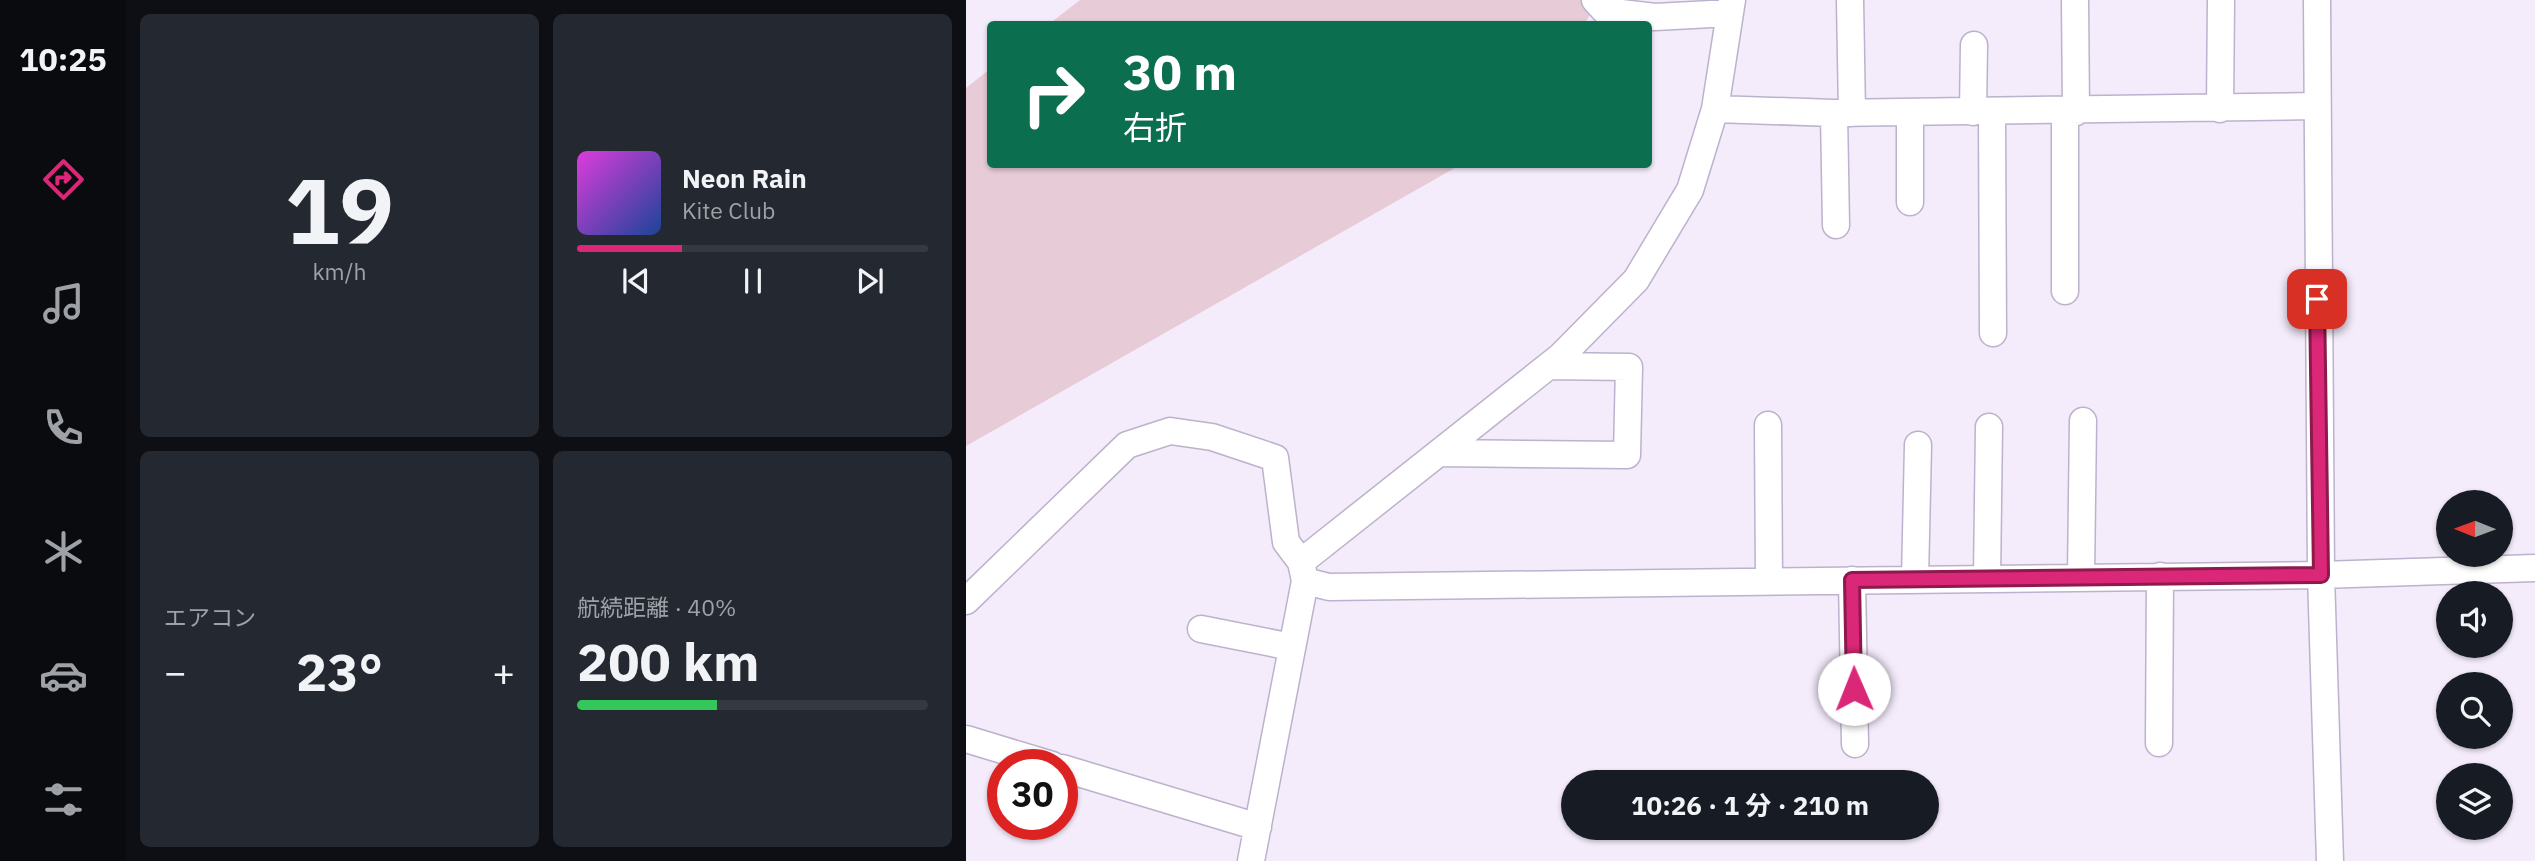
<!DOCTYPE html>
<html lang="ja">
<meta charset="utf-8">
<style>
body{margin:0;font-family:"IBM Plex Sans","Noto Sans JP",sans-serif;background:#242831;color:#f1f3f6;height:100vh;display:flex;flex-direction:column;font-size:26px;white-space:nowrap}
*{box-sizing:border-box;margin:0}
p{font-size:23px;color:#9ea1a6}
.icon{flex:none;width:38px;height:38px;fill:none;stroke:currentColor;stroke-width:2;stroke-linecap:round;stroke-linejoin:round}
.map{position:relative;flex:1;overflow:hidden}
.details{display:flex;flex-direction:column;gap:14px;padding:14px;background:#0d0f14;width:840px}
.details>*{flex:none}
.top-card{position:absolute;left:21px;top:21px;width:665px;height:147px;border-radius:7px;box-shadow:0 2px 5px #0004;background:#0b6e4f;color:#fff;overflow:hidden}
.needle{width:46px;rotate:271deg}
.fabs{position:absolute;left:1470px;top:490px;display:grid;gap:14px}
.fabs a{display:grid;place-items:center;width:77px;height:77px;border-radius:50%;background:#171b24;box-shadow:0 2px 5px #0004;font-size:35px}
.speed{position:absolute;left:21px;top:749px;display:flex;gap:14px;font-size:35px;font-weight:700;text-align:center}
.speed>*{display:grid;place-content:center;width:91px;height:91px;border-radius:50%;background:#171b24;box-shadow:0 2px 5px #0004;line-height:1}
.speed .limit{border:10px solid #d22;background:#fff;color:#111}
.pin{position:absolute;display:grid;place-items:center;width:60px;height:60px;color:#fff;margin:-30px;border-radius:14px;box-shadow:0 4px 10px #0006}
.me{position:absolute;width:77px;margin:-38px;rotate:359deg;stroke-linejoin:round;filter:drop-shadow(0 0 5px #0008)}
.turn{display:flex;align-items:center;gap:24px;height:147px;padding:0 21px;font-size:32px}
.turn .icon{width:91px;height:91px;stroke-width:2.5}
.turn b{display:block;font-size:49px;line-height:60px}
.big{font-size:52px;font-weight:700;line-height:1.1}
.details .card{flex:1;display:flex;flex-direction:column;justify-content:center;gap:10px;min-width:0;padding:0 24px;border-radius:10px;background:#242831}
.details .dial{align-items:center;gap:0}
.dial b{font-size:91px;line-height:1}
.song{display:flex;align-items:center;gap:21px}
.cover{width:84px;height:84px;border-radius:10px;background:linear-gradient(135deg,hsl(300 70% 55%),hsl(220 70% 35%))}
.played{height:7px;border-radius:4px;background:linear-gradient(90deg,#db2777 30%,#363941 30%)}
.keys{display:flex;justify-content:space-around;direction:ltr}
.heat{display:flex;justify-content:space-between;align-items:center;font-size:38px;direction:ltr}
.charge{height:10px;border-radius:5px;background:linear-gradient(90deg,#34c759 40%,#363941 0)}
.details .tiles{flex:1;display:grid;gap:14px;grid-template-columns:repeat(2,1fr)}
.trip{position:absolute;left:595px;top:770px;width:378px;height:70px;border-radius:35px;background:#171b24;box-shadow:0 2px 5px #0004;font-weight:700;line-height:70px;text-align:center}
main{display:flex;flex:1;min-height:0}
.tabs{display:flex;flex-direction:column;width:126px;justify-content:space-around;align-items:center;background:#090b0e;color:#9ea1a6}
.tabs .icon{width:49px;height:49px}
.tabs .selected{color:#db2777}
.tabs b{font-size:32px;color:#f1f3f6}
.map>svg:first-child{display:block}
.green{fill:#e7cbd7}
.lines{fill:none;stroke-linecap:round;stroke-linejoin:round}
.minor-casing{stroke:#bcb2cc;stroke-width:29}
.minor{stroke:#fff;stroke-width:26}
.route-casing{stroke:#8e194d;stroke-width:18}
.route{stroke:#db2777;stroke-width:12}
</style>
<main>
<nav class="tabs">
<b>10:25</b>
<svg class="icon selected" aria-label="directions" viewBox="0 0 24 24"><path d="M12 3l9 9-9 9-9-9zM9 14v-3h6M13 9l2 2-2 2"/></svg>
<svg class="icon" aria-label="music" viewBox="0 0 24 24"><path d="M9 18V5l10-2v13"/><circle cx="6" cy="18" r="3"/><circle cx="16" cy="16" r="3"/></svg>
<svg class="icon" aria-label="phone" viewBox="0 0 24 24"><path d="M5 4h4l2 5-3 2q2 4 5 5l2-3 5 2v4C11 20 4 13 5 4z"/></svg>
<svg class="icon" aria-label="climate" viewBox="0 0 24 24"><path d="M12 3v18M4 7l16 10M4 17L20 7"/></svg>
<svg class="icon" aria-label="car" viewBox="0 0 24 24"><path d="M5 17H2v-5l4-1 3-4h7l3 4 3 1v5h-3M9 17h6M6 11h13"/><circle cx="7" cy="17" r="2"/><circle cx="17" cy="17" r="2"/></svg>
<svg class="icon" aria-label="filters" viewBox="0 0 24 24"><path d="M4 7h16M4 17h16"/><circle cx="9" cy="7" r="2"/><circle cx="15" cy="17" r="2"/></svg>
</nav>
<section class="details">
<div class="tiles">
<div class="card dial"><b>19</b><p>km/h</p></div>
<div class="card">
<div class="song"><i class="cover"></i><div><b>Neon Rain</b><p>Kite Club</p></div></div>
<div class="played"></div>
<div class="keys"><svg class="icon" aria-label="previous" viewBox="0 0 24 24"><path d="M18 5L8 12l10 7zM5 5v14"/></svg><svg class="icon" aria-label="pause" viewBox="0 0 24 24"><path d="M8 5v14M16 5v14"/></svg><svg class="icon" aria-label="next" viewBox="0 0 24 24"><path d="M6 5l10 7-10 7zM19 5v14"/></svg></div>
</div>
<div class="card"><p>エアコン</p>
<div class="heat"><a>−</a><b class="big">23°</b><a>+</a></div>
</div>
<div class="card"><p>航続距離 · 40%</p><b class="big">200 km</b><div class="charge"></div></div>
</div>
</section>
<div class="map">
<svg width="1569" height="861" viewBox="0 0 1569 861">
<rect width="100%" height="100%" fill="#f4ebfb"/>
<path class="green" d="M114 0H634L618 24H83Z
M24 69V164L494 165 0 446V88Z"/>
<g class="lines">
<defs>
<path id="minor" d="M629 0 639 11 689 17 764 13
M884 0 886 113
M1109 0 1110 112
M1351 0 1355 575 1364 861
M749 109 868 113 1349 106
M1254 109 1255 0
M1007 112 1008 45
M1026 112 1027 333
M1099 112V291
M868 113 870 225
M944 202V113
M802 425 803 581
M474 453 661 455 663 367 583 366
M335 562 595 356 670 280 724 190 749 109 766 0
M1115 577 1117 421
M1021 578 1023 427
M949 579 952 445
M886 580 889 744
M339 581 363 587 1355 575 1569 568
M0 601 161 445 204 431 246 437 309 458 320 542 335 562 339 581 285 861
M235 629 326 647
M0 739 86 765
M1193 743 1194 576
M96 768 292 827"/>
</defs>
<use href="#minor" class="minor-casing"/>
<use href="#minor" class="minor"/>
</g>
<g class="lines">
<defs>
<path id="route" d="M888 689 886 580 1355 575 1351 299"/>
</defs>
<use href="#route" class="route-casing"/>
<use href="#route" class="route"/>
</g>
</svg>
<div class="fabs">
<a><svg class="needle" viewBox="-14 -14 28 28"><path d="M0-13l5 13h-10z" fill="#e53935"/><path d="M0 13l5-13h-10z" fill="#9ea1a6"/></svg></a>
<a><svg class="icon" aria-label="sound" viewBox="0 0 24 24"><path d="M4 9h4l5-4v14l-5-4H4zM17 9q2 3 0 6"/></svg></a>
<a><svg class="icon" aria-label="search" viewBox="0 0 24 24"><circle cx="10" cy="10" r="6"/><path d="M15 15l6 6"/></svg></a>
<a><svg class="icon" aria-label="layers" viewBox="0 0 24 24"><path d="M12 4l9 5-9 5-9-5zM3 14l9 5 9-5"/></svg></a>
</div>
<div class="speed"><div class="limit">30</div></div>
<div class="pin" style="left:1351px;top:299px;background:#d93025"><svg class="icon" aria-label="arrive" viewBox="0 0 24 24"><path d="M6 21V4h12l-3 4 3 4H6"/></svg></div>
<svg class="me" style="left:888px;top:689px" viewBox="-20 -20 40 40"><circle r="19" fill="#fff"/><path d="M0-13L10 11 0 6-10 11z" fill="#db2777"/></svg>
<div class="trip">10:26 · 1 分 · 210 m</div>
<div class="top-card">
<div class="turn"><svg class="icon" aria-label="right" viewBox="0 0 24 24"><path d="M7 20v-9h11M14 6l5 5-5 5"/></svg><div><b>30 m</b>右折</div></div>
</div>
</div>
</main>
